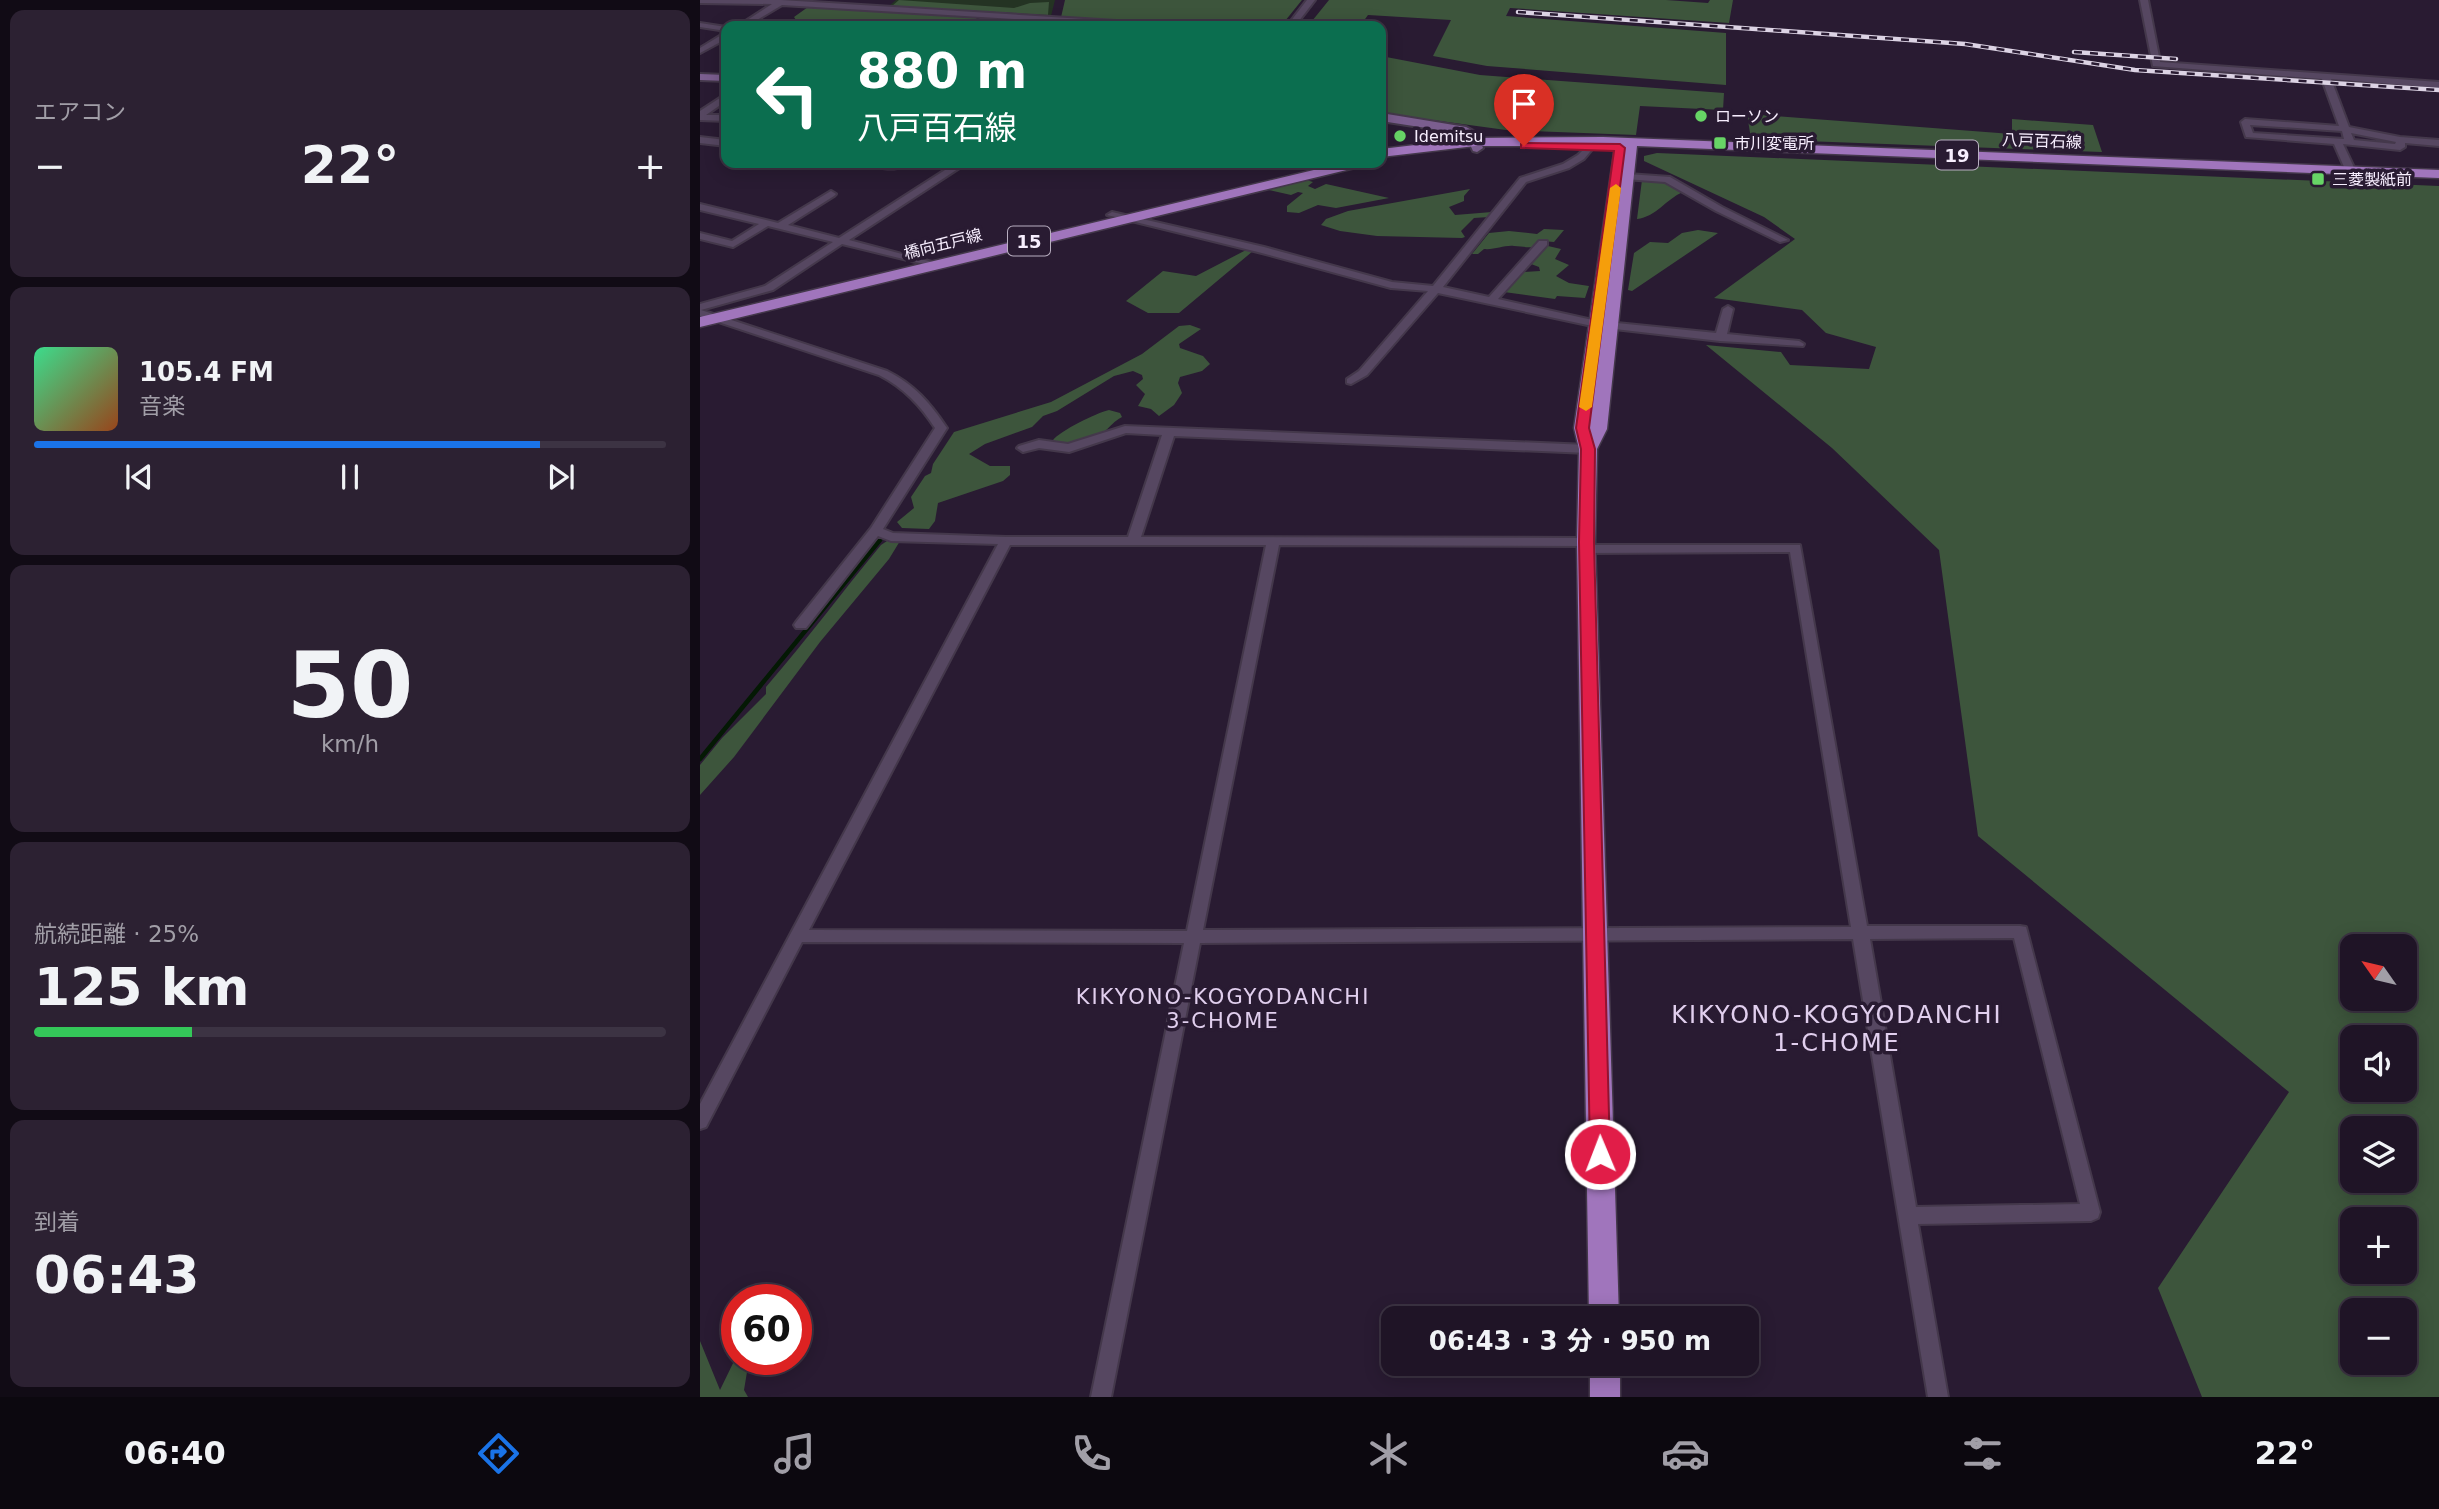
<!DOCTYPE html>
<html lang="ja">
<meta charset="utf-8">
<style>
body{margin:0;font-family:"DejaVu Sans","Noto Sans JP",sans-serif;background:#2c2132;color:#f1f3f6;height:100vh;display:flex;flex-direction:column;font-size:26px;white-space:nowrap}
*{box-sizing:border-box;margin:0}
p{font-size:23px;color:#a19ea7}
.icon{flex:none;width:38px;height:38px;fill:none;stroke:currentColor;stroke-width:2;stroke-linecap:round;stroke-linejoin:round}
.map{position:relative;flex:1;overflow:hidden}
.side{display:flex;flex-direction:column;gap:10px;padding:10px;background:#110b15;width:700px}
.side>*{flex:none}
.guide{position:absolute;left:21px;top:21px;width:665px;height:147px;border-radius:14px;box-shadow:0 4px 18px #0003,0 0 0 2px #3c3343;background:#0b6e4f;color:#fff;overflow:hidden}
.needle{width:46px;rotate:304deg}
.controls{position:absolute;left:1640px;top:934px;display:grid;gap:14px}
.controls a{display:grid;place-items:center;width:77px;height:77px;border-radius:14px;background:#1f1426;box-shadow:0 4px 18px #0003,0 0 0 2px #3c3343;font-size:35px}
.speed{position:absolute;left:21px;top:1284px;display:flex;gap:14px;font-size:35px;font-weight:700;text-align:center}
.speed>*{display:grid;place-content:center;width:91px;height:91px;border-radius:50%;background:#1f1426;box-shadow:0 4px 18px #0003,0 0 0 2px #3c3343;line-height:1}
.speed .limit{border:10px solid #d22;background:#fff;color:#111}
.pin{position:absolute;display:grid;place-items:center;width:60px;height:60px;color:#fff;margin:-72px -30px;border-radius:50% 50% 50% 0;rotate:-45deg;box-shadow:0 0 7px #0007}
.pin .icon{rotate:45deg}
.me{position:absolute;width:77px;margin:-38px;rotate:359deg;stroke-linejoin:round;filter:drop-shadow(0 0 5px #0008)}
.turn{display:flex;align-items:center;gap:24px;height:147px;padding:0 21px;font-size:32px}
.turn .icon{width:91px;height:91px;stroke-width:2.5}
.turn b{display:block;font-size:49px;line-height:60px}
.big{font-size:52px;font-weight:700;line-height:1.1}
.side .card{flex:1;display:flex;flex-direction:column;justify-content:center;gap:10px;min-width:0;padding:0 24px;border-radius:14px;background:#2c2132}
.side .dial{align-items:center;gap:0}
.dial b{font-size:91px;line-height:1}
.song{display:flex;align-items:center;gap:21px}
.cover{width:84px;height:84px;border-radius:10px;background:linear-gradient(135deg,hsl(150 70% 55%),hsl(20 70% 35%))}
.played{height:7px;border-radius:4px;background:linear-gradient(90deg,#1a73e8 80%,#3c3343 80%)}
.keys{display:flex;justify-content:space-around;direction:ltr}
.heat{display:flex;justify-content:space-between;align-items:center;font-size:38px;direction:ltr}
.charge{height:10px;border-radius:5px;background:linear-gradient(90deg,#34c759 25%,#3c3343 0)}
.trip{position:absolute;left:681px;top:1306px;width:378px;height:70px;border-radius:14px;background:#1f1426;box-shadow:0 4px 18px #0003,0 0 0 2px #3c3343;font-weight:700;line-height:70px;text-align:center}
.dock{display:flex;height:112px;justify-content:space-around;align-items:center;background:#0c080f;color:#a19ea7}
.dock .icon{width:49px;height:49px}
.dock .selected{color:#1a73e8}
.dock b{font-size:32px;color:#f1f3f6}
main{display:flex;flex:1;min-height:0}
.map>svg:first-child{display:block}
.green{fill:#243323}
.forest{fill:#3d553c;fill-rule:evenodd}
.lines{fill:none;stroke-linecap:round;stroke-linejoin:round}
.stream{stroke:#041904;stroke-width:4.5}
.street-casing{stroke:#44384b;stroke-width:4}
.secondary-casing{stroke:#44384b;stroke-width:4}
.primary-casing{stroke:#44384b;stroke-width:3}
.street{fill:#564761;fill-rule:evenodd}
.secondary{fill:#7b5e8f;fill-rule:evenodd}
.primary{fill:#a075bc;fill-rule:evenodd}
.rail-casing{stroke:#dcd3e4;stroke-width:4.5}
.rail{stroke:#291b32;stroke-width:2.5;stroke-dasharray:8;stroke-linecap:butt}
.route{fill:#e11d48;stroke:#92132f;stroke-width:2}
.slow{fill:#f59e0b}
.poi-dot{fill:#67d466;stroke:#291b32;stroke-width:2.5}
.labels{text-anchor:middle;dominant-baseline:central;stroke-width:7;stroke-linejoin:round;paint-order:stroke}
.far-poi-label{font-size:16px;fill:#f7eefe;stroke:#291b32;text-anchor:start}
.far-street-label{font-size:16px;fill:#f7eefe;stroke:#291b32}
.shield{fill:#291b32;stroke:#b9afc1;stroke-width:2}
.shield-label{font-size:18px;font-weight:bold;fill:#f7eefe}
.neighbourhood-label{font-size:21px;letter-spacing:2px;fill:#e1cfee;stroke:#291b32}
.near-neighbourhood-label{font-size:24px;letter-spacing:2px;fill:#e1cfee;stroke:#291b32}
</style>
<main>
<section class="side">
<div class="card"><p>エアコン</p>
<div class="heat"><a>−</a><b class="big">22°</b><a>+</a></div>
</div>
<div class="card">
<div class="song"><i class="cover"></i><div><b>105.4 FM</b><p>音楽</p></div></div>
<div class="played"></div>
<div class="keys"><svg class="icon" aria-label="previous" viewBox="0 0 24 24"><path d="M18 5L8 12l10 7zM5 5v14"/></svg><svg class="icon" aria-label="pause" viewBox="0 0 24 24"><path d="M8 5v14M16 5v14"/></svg><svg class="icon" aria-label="next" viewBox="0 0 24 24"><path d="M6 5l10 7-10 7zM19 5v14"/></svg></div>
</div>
<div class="card dial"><b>50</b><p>km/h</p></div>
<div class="card"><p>航続距離 · 25%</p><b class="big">125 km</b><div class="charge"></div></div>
<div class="card"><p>到着</p><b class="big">06:43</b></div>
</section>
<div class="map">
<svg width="1739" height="1397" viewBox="0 0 1739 1397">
<rect width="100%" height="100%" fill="#291b32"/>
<path class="green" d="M196 0H355L351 16 188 7Z"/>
<path class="forest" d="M199 0 314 8 330 3 349 2 348 15 192 6Z
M365 0H602L581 26H359Z
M629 0H966L1008 3 1010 0H1033L1029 23 810 8 806 16 1026 33V85L787 66 733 56 751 20 668 15 660 26H608Z
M108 7 278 17 269 26H177L96 20 94 17Z
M681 56 780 75 1024 93 1023 110 940 106 936 135 806 130 681 113Z
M1047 114 1312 134V119L1393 125 1402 152 1051 139Z
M957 153 1739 186V1397H1502L1458 1288 1589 1092 1278 836 1239 550 1132 448 1006 345 1081 352 1090 365 1169 369 1176 347 1126 333 1102 310 1014 298 1095 239 1064 217 944 161V156ZM1652 947H1704V999H1652ZM1652 1038H1704V1090H1652ZM1652 1129H1704V1181H1652ZM1652 1220H1704V1272H1652ZM1652 1311H1704V1363H1652Z
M603 179 613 182 608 186 615 189 626 184 689 198 636 208 618 205 599 213 587 212V206L603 193 598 192 591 195 569 190Z
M942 180H965L983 192C966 199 956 217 937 219Z
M770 189 764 196V201L749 207 755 215 792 212 789 217 774 218 761 231 765 237 762 238 677 236 640 231 621 225 626 219 648 211Z
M844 229 864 230 854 242 842 241C832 251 826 246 814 246 804 245 795 250 784 249L778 254H772L789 233 809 231 837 234Z
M998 230 1018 233 932 291 928 290 934 253 950 242 968 243 982 233Z
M848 246 861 249 855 259 869 265 856 276 869 283 889 286 885 298 857 296 855 299 804 292 823 272 840 271 839 267 831 264Z
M548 249 553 251 479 313H448L426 301 463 271 496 276Z
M490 325 501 329 479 344 480 348 503 356 510 364 502 371 480 377 478 383 482 393 474 405 459 416 451 409 438 406 445 394 436 385 443 379 442 375 433 371 414 376 357 411 343 416 332 427 285 444 269 454 290 466H310V475L303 481 238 503 235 521 229 529 202 528 197 522 214 508 211 497 225 476 231 473 233 464 254 432 351 402 442 354 479 326Z
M409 410 420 413 422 417C413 422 412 425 405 431 392 443 372 445 355 444L353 440C360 431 396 413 409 410Z
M187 541H200L189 559 120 642 34 757 0 795V765L22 738 66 694V687C106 641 142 592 181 545Z
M0 1341 20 1390 37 1355V1360H49L44 1390 48 1397H0Z"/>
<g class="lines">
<path class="stream" d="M0 759 180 540"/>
<defs>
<path id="street" d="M0 0H81L464 24 468 26H430L82 5 47 26H38L72 4 0 3Z
M607 0H615L595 26H587Z
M1440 0H1448L1460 62 1739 82V88L1631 79 1649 127 1700 137 1739 140V146L1705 143V147L1700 150 1643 144 1658 176 1653 179 1648 176 1634 144 1546 137 1541 122 1545 119 1639 126 1622 79 1453 66ZM1550 125 1642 131 1644 139 1553 133ZM1651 133 1696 142 1695 144 1654 140Z
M0 23 26 27V31L0 27Z
M23 34H26V39L0 53V48Z
M26 94V101L6 115H26V121L0 120V111Z
M0 137 26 140V146L0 143Z
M889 144 894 147 884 159 869 168 826 182 743 287 789 297 839 241H847V245L798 299 897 321 1016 333 1023 309 1028 306 1033 309 1027 334 1099 341 1104 344 1103 346 1020 341 897 327 738 293 667 375 651 384 647 383V379L659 371 728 291 691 288 558 252 407 215 412 212 564 247 692 282 733 286 820 178 863 164 878 155Z
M167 163H193L202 166C194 171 175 168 167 163Z
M256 163H267L149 240 236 263V267L142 244 73 290 1 310 187 371C214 384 230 403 247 428L183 529 193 533 306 537H428L462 435 426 433 369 452 339 448 323 452 317 448 319 446 339 440 368 444 425 426 888 445 894 449 888 453 474 436 441 537 886 538 892 542 890 545H1100L1167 926H1320L1326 927 1400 1212 1398 1218 1391 1221 1218 1224 1248 1397H1228L1153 939 500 943 411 1397H391L484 943 102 942 6 1127 0 1129V1104L298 544 191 541 178 536 106 628H96L94 625 96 622 171 528 235 428C220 405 204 388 179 375L0 316V304L65 286 133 242 68 226 33 247 0 239V233L32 241 59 224 0 210V204L78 223 131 191 136 194 134 196 88 225 139 238ZM310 545H566L487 931 109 930ZM579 545 884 546 881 549 887 553 1090 552 1151 927 503 930ZM1314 938 1380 1204 1216 1207 1170 939Z
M928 174 970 177 1022 207 1088 240 1080 242 1016 211 965 182 925 179 923 177Z"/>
<path id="secondary" d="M0 74 26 75V81L0 80Z
M681 113 766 127 777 133 783 148 777 152 773 151 767 138 759 133 681 121Z"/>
<path id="primary" d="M903 137 1739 170V178L937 146 907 429 897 449 895 542 919 1318H889L877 542 879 449 874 428 915 146H775L681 157V149L775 138Z
M643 163H666L659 167 0 327V317Z
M890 1363H920V1397H890Z"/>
</defs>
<use href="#street" class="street-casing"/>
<use href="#secondary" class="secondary-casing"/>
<use href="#primary" class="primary-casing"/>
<use href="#street" class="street"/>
<use href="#secondary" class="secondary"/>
<use href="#primary" class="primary"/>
<defs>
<path id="rail" d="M818 12 1265 44 1435 70 1739 90
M1374 52 1476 59"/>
</defs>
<use href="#rail" class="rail-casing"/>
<use href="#rail" class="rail"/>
</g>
<path class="route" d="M824 143 920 144 925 148 889 428 895 449 894 542 910 1154 907 1160 900 1163 893 1160 890 1154 879 542 881 449 876 428 914 151 821 148V144Z"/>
<path class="slow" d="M916 184 921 188 892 407 886 411 879 407 910 188Z"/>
<g class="poi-dot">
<circle cx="1001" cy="116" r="7"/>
<circle cx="700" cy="136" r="7"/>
<rect x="1013" y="136" width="14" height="14" rx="3.5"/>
<rect x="1611" y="172" width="14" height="14" rx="3.5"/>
</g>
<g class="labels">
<g class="far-poi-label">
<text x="1015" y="116">ローソン</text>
<text x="714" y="136">Idemitsu</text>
<text x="1034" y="143">市川変電所</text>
<text x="1632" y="179">三菱製紙前</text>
</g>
<g class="far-street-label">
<text transform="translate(1342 141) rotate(2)">八戸百石線</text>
<text transform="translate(243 244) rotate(-14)">橋向五戸線</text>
</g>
<g class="shield">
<rect x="1236" y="140.5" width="42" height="29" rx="5"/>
<rect x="308" y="226.5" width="42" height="29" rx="5"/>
</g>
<g class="shield-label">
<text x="1257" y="155">19</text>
<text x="329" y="241">15</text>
</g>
<g class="neighbourhood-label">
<text x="523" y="997">KIKYONO-KOGYODANCHI<tspan x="523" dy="24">3-CHOME</tspan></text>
</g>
<g class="near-neighbourhood-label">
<text x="1137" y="1015">KIKYONO-KOGYODANCHI<tspan x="1137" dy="28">1-CHOME</tspan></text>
</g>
</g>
</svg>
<div class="controls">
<a><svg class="needle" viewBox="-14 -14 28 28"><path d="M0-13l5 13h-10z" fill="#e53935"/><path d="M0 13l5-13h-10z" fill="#a19ea7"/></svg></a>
<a><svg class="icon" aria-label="sound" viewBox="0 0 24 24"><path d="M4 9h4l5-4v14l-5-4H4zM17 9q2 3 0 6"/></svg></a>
<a><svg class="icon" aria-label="layers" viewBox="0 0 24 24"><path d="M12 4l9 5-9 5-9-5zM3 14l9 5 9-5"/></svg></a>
<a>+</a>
<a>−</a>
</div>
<div class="speed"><div class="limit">60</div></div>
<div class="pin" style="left:824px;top:146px;background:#d93025"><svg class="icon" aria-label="arrive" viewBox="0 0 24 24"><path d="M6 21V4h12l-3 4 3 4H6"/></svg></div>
<svg class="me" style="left:900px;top:1154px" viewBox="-20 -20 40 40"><circle r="17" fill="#e11d48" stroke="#fff" stroke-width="3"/><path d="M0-11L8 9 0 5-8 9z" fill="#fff"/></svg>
<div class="trip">06:43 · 3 分 · 950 m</div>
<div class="guide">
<div class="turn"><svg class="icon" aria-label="left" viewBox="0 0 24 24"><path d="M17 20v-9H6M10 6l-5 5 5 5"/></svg><div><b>880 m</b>八戸百石線</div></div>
</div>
</div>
</main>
<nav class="dock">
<b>06:40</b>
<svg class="icon selected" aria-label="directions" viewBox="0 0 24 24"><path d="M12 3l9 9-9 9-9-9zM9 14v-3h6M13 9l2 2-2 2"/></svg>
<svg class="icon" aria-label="music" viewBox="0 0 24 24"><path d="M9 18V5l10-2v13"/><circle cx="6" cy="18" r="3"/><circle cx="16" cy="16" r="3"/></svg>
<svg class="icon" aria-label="phone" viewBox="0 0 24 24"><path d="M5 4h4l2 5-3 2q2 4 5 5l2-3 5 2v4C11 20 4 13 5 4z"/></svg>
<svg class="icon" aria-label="climate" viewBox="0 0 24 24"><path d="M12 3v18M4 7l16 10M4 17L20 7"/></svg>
<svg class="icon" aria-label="car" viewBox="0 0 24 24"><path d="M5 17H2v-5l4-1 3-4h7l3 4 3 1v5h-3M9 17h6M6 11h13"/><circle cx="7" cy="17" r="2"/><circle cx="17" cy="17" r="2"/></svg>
<svg class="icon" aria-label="filters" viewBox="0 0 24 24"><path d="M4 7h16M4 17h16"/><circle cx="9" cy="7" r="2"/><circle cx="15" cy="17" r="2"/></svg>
<b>22°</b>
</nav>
